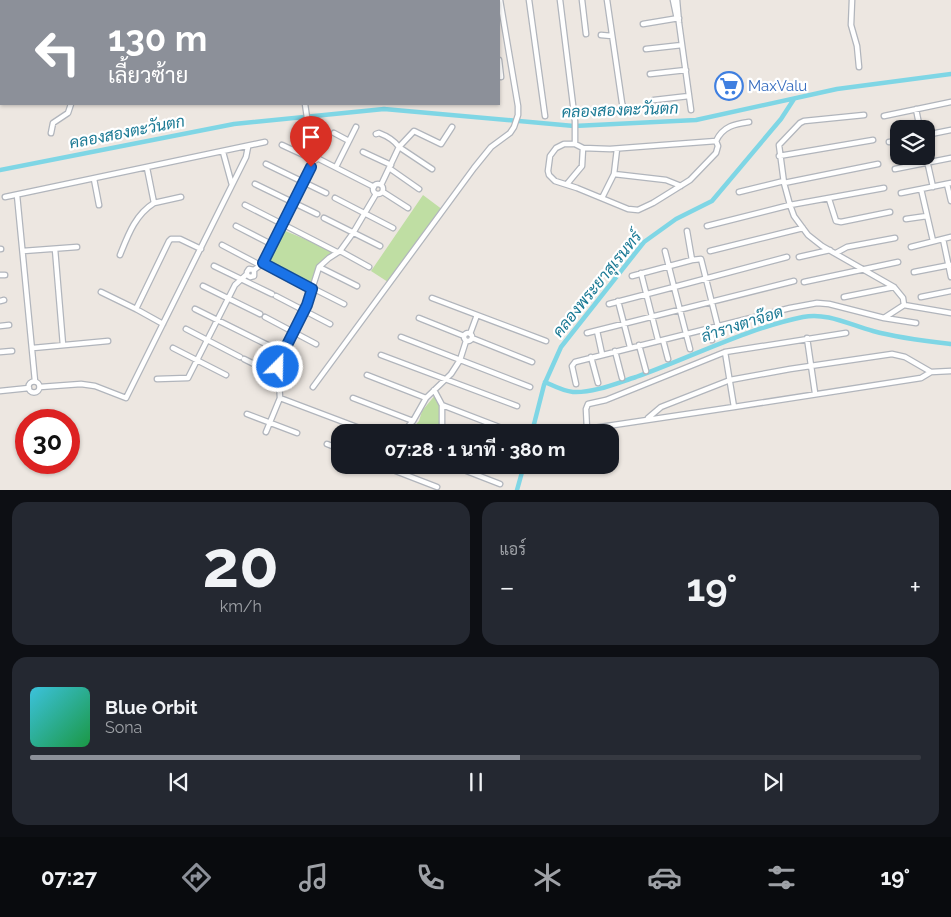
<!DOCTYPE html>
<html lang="th">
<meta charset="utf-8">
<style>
body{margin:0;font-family:Raleway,Sarabun,sans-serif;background:#242831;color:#f1f3f6;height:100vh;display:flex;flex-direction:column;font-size:19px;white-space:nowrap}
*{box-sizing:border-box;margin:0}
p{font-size:16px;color:#9ea1a6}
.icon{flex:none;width:28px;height:28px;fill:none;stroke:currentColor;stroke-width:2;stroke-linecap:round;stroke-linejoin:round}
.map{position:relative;height:490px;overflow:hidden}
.drawer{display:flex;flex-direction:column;gap:12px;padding:12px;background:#0d0f14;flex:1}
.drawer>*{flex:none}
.banner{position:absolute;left:0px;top:0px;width:500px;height:105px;box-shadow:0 1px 4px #0004;background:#8c9099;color:#fff;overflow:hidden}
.controls{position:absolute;left:890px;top:120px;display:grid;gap:10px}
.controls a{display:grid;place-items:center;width:45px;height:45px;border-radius:10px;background:#171b24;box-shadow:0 1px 4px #0004;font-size:25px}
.speed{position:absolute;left:15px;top:409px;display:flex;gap:10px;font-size:25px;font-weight:700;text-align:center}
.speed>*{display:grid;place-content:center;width:65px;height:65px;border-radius:50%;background:#171b24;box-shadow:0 1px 4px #0004;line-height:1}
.speed .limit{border:8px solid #d22;background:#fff;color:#111}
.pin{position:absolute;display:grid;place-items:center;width:42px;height:42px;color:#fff;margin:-51px -21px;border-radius:50% 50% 50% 0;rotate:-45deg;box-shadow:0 0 5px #0007}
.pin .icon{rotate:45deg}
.me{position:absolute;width:55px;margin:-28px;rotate:23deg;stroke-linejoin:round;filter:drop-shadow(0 0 4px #0008)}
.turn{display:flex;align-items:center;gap:18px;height:105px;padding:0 25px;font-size:22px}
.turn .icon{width:65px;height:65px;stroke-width:2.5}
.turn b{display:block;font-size:35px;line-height:42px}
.big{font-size:38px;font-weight:700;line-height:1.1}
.drawer .card{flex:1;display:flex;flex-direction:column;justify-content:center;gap:8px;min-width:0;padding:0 18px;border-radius:15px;background:#242831}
.drawer .dial{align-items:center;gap:0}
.dial b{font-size:65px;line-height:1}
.song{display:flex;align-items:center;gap:15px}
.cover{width:60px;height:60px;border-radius:8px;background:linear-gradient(135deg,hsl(190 70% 55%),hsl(140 70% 35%))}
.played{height:5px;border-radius:2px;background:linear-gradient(90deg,#8c9099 55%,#363941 55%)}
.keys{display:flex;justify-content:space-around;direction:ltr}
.heat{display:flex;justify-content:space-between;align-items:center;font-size:28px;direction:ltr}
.drawer .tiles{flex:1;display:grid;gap:12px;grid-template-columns:1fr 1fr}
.card:last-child{grid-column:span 2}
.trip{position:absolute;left:331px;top:424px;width:288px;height:50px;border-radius:15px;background:#171b24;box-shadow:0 1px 4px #0004;font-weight:700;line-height:50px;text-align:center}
.tabs{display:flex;height:80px;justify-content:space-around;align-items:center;background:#090b0e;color:#9ea1a6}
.tabs .icon{width:35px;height:35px}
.tabs .active{color:#8c9099}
.tabs b{font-size:22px;color:#f1f3f6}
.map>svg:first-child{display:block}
.green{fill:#bfdea3}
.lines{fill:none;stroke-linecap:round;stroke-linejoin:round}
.canal{stroke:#7fd6e5;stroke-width:4.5}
.minor-casing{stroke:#b1b5bc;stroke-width:7}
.secondary-casing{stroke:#b1b5bc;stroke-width:9}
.minor{stroke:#fff;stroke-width:4.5}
.secondary{stroke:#fff;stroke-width:6}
.route-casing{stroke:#114b97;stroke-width:12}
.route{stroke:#1a73e8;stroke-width:9}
.labels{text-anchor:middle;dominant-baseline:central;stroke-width:4.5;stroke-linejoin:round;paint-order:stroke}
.shop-label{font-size:15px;fill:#366cbe;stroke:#fff;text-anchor:start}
.water-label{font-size:16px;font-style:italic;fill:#1a7994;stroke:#fff}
</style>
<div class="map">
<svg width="951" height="490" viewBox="0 0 951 490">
<rect width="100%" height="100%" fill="#ede7e1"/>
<path class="green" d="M423 195 443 210 388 282 371 271Z
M283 230 334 251 317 266 311 288 268 267Z
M436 394 441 405 440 432H409L419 421 422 411Z"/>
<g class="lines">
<path class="canal" d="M0 170 234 124 384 109 574 126 696 120 837 89 951 74
M545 382C554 386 563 391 573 392 594 393 617 383 636 377 692 357 745 329 803 317 827 312 850 325 873 331 898 338 925 341 951 344
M532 432 544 385 561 347 644 242 676 219 712 201 781 119 794 99
M517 490 524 465"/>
<defs>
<path id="minor" d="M217 0V1
M271 0 272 1
M277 0V1
M459 0V1
M489 0 490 1
M529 0 545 116
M560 0 575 121V144
M582 0 586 34
M607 0 622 103C624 111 631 111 638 111
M673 0 677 19
M677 0 679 23 691 110
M852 0 851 25 857 46 859 67
M643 24 679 18
M601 35 612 36
M646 49 682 45
M499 60 501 77
M650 74 686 70
M654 100 689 96
M305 104 312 151
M916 109 920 129
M884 116 951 102
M51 133 53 123 68 113 71 104
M334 133 349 141
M376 134 379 133C387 136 394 140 399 147L381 185
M926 135 951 130
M716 141 718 146 716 153 690 180 653 203 638 210 628 209 577 188 555 181 549 175 548 171 550 156 556 148 564 144H575L583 148 610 149Z
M716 141C723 126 735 124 749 122
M889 142 899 141
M282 145 308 157
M308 156a5 5 0 1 1 10 0a5 5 0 1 1-10 0Z
M223 152 232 185
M363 152 391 165
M779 156 873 140
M926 156 933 187
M317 158 374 187
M266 164 326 193
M336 167 356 127
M389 168 419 189
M432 169 399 147 414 131 441 144 452 127
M895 169 951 158
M614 174 666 180 681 186
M94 179 99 205
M784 183 878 164
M373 189a5 5 0 1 1 10 0a5 5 0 1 1-10 0Z
M255 184 317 214
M567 184 582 166 583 148
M947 184 951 201
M921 189 933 241
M383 192 408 208
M739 192 784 181
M901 193 951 183
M17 195 35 381
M5 197 265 142
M335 198 393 228
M602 198 614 174 617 149
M829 199 836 221 841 222 890 212
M154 203 181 197
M245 205 337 252
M324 218 380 246
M906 219 927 216
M236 226 273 245
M707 226 790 205 884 188
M687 231 692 260
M943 239 951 277
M222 245 260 265
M911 247 951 237
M0 249H1
M55 249 63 345
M23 251 77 247
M340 251 369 267
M665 251 674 287 787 257
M710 251 803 228
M836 253 847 247 895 238
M120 255C128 235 135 215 154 203L147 168
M799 257 830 250
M263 263 344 304
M214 266 272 294
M319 267 357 286
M254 270 249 269 247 272V275L250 277 254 276V270L263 263 273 245 309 172 313 161
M914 272 950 265
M641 273 658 340
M0 275H5
M632 276 692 260 701 259 718 327
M804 282 898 262
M203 286 260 314
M101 292 136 309
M276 296 330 324
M844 297 894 287
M921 297 951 291
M432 298 546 341
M0 301 4 300
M618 301 630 347
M609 304 674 287 690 349
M904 305 951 313
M195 309 298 360
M265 317 316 344
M419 318 464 336
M884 318 916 323
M163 324 136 309 169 241 171 239H180L201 249
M0 326 9 325
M186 329 240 357
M710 329 712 340
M597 331 602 354
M587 333 794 281
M846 333 725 352 734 407 921 378 931 372
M464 337a4 4 0 1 1 8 0a4 4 0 1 1-8 0Z
M470 334 477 315
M401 337 530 387
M472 338 532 362
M807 338 815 393
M663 340 668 359
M639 345 646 371
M33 348 108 341
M173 348 226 375
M615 351 622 378
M0 352 12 351
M725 352 606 400 588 404 586 409 587 429 734 407
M381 355 517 406
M591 357 598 383
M244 359 262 368 278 371
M367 375 426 398
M157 379 188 378 235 285 247 274
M28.5 387a5.5 5.5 0 1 1 11 0a5.5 5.5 0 1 1-11 0Z
M576 384 572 366 575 362 790 308 817 303 829 304 884 318 904 305 903 298 894 287 822 246 808 235 794 216 790 205 784 183 779 145 800 123 804 121 864 115
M40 387 81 384 95 386 126 398 246 157 248 147
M313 387 474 168 491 147 510 133 514 127 518 115V106L500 0
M434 390 442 405V432
M0 391 29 388
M280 398 370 432
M353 398 413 421
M442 405 512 432
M247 414 297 433
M648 418 661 407 730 380 790 369 892 354 905 357 931 372 951 371
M266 432 280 398 278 364 307 305 319 267 329 258 340 251 353 233 376 194
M403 432 413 421 426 398 451 374 460 360 466 341
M560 432 587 429
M327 444 340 449
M380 465 437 487
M451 465 500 484"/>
<path id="secondary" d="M322 1 337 0
M433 1 449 0
M0 26H1
M0 34H1"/>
</defs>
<use href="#minor" class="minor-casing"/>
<use href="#secondary" class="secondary-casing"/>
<use href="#minor" class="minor"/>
<use href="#secondary" class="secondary"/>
</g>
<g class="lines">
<defs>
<path id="route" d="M278 367 279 361 307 305 312 289 263 263 311 167"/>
</defs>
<use href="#route" class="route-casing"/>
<use href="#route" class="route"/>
</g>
<defs>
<symbol id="supermarket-ring" viewBox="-11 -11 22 22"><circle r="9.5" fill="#fff" stroke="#3f7fe0" stroke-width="1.5"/><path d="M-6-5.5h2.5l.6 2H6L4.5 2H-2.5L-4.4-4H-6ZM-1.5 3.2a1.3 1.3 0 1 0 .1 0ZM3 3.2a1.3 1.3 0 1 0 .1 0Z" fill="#3f7fe0"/></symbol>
</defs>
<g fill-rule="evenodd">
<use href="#supermarket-ring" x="713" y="70" width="32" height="32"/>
</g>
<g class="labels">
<g class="shop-label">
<text x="748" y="86">MaxValu</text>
</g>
<g class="water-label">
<text transform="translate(620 110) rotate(-2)">คลองสองตะวันตก</text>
<text transform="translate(127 132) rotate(-11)">คลองสองตะวันตก</text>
<text transform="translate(597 284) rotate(-51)">คลองพระยาสุเรนทร์</text>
<text transform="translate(742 324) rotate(-18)">ลำรางตาจ๊อด</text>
</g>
</g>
</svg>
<div class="controls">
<a><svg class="icon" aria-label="layers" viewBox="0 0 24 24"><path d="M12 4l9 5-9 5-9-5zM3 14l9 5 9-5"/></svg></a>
</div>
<div class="speed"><div class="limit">30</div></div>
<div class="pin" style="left:311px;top:167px;background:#d93025"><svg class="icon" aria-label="arrive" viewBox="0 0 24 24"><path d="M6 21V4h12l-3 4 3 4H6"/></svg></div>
<svg class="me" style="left:278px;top:367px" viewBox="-20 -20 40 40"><circle r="17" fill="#1a73e8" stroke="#fff" stroke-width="3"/><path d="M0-11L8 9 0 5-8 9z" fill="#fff"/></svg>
<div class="trip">07:28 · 1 นาที · 380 m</div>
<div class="banner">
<div class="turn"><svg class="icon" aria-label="left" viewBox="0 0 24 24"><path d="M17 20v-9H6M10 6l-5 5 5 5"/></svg><div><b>130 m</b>เลี้ยวซ้าย</div></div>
</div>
</div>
<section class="drawer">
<div class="tiles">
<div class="card dial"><b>20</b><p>km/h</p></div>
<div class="card"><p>แอร์</p>
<div class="heat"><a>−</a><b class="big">19°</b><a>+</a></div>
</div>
<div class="card">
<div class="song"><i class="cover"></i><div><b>Blue Orbit</b><p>Sona</p></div></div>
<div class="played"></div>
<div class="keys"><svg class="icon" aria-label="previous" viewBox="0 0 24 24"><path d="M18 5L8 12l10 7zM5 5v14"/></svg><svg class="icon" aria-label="pause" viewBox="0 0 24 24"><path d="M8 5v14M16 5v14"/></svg><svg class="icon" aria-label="next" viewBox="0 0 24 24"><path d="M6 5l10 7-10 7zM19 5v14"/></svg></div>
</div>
</div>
</section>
<nav class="tabs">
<b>07:27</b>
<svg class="icon active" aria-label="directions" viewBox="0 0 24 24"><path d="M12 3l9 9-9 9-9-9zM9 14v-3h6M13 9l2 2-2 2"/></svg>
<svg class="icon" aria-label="music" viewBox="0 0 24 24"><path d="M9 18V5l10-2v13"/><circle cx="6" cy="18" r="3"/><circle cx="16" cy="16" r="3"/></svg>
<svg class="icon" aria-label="phone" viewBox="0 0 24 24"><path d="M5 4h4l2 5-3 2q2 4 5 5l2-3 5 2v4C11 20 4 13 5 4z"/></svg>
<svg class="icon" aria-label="climate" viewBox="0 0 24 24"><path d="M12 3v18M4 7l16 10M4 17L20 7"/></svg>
<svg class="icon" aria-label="car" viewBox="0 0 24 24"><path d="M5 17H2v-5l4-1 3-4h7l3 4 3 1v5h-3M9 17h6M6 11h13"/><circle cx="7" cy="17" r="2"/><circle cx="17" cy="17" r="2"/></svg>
<svg class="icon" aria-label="filters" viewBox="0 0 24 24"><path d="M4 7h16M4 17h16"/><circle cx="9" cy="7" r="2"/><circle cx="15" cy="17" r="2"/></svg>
<b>19°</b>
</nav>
